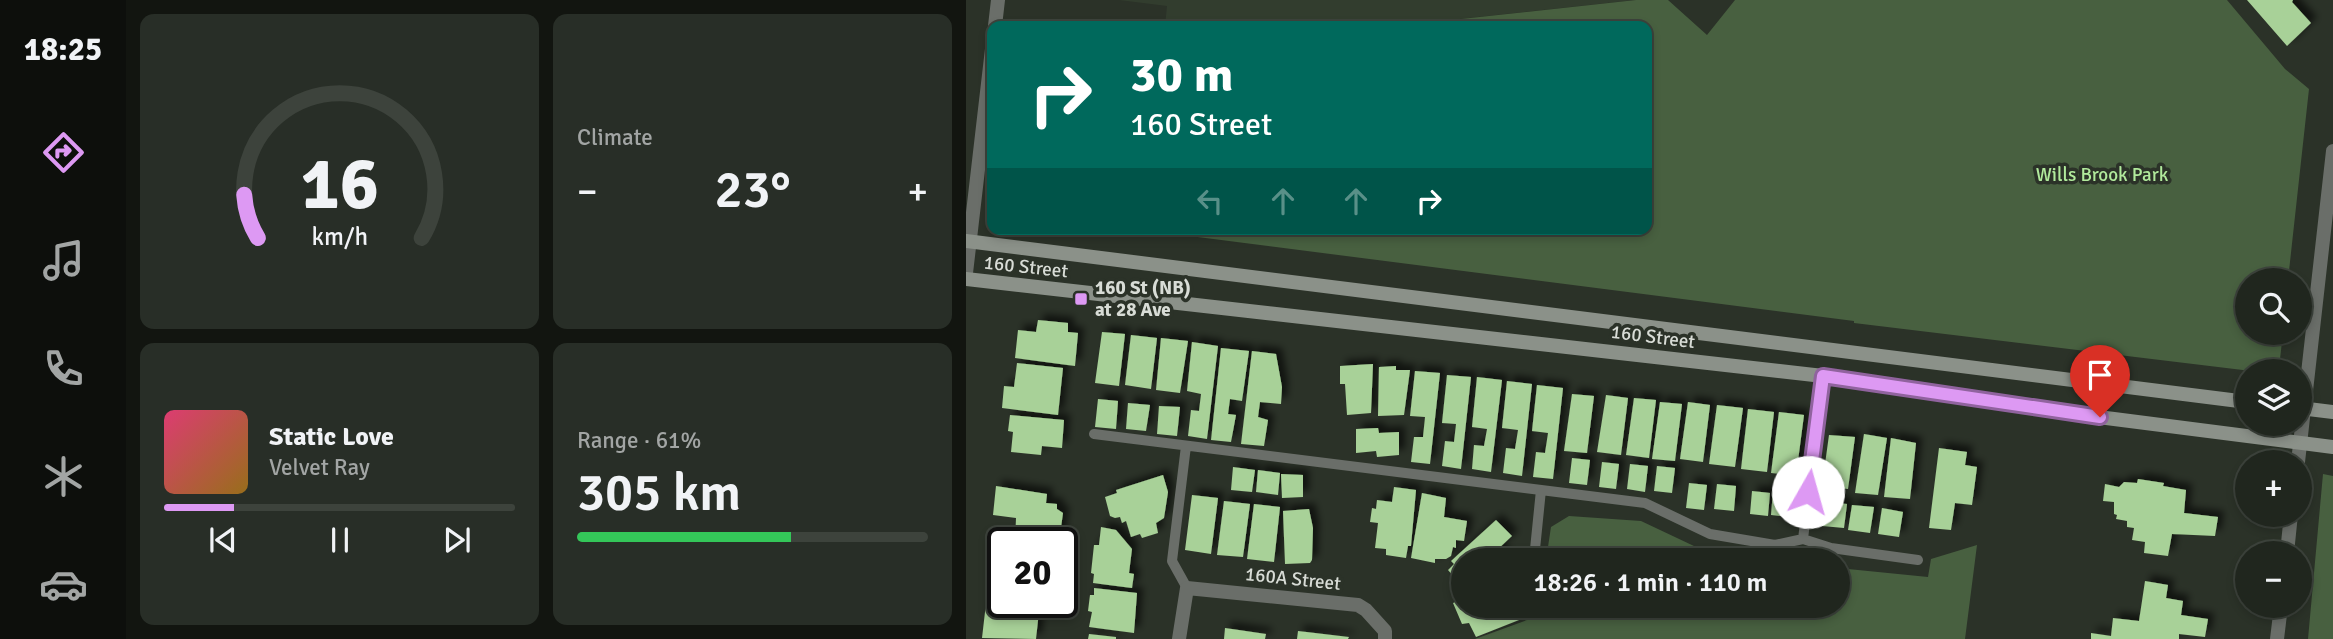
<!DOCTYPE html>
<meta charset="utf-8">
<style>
body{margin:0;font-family:Signika,sans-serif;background:#282e27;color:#f1f3f6;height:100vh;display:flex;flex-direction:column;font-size:26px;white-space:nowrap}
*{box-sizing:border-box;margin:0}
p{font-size:23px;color:#a2a5a4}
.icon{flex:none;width:38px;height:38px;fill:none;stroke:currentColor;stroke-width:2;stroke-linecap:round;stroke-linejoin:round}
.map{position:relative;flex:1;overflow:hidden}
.side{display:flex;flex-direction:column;gap:14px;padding:14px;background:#121510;width:840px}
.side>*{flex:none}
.banner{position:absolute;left:21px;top:21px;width:665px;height:214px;border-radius:14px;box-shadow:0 4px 10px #0003,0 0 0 2px #3d433c;background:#00695c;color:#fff;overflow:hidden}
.fabs{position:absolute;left:1269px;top:268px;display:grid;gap:14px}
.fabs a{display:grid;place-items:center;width:77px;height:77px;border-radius:50%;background:#20261e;box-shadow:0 4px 10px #0003,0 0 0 2px #3d433c;font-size:35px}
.speed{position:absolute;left:21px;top:527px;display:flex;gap:14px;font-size:35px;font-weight:700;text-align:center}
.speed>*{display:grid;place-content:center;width:91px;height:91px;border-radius:50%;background:#20261e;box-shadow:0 4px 10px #0003,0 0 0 2px #3d433c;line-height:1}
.speed .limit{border:4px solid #111;border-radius:10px;background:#fff;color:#111}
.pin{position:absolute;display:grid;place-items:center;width:60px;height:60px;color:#fff;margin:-72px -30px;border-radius:50% 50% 50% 0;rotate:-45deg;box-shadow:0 0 7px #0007}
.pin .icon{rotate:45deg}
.me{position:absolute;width:77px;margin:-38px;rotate:7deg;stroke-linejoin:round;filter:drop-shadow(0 0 5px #0008)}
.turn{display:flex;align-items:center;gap:24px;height:147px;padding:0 28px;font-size:32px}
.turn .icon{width:91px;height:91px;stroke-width:2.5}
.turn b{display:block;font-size:49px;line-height:60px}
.lanes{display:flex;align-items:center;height:66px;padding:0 28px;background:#0003;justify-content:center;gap:35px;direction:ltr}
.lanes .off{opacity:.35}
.big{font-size:52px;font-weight:600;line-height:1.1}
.side .tile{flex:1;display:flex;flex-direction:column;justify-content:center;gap:10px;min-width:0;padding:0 24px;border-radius:14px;background:#282e27}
.side .dial{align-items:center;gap:0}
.dial svg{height:182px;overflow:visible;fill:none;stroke:#3d433c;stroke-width:7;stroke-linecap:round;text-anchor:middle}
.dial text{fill:#f1f3f6;stroke:none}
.song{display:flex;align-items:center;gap:21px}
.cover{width:84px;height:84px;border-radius:10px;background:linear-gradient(135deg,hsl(340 70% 55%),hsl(40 70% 35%))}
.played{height:7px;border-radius:4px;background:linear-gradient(90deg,#dd99f3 20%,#3d433c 20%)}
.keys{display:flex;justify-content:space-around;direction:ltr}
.heat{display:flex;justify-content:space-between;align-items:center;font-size:38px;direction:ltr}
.charge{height:10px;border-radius:5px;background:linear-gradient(90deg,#34c759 61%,#3d433c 0)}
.side .tiles{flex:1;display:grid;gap:14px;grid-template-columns:repeat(2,1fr)}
.trip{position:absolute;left:485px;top:548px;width:399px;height:70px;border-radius:35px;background:#20261e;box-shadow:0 4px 10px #0003,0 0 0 2px #3d433c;font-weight:600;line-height:70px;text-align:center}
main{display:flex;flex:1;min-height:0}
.menu{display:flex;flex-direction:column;width:126px;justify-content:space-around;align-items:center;background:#0d0f0c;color:#a2a5a4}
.menu .icon{width:49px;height:49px}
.menu .active{color:#dd99f3}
.menu b{font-size:32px;color:#f1f3f6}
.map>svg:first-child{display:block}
.built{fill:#323d2e}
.green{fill:#486040}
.building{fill:#a8d198;filter:url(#shadow)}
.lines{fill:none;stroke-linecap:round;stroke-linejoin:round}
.service{stroke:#6a6e69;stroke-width:10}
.minor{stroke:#6a6e69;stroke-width:14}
.tertiary{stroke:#6a6e69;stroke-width:14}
.secondary{stroke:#8b9189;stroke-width:14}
.route-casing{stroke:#90639e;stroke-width:18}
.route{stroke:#dd99f3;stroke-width:12}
.poi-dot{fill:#dd99f3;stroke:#2b3228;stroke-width:2.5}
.labels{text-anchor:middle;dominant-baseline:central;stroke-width:7;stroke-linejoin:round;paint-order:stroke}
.park-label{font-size:19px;fill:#b1ea9c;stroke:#2b3228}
.street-label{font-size:19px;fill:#d8dcd6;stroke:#2b3228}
.poi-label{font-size:19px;font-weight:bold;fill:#d8dcd6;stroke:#2b3228;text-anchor:start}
</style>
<main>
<nav class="menu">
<b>18:25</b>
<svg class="icon active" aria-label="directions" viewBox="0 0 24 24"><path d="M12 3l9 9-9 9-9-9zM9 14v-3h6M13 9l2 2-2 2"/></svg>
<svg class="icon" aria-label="music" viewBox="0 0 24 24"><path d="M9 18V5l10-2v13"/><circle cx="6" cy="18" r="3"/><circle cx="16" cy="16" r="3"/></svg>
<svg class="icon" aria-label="phone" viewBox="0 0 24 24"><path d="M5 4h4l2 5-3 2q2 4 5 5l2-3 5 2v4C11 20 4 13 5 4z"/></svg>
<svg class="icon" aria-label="climate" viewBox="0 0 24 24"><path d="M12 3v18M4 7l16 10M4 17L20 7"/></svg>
<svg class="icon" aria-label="car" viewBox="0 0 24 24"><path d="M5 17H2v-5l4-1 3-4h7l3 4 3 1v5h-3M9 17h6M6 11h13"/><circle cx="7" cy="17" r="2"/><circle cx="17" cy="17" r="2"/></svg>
</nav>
<section class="side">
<div class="tiles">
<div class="tile dial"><svg viewBox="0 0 100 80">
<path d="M14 69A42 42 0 1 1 86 69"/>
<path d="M14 69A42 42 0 0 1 8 50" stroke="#dd99f3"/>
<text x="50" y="56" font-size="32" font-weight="700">16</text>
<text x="50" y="72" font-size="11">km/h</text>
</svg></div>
<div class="tile"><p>Climate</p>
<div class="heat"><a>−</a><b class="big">23°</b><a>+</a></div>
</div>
<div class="tile">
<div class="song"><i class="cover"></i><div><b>Static Love</b><p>Velvet Ray</p></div></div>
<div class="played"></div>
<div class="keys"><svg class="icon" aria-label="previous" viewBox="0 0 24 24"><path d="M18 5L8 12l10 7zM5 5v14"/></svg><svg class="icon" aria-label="pause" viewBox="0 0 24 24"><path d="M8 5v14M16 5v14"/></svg><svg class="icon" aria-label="next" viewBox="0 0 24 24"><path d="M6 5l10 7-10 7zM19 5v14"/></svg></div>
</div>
<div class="tile"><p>Range · 61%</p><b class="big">305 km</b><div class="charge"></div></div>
</div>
</section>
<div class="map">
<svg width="1367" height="639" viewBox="0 0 1367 639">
<defs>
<filter id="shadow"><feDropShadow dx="6" dy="-6" stdDeviation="3.5" flood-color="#0009"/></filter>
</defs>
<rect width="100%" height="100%" fill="#2b3228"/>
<path class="built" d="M153 0H669L430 26H199L201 6Z"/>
<path class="green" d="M670 0H702L741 35 769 0H1261L1319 69 1343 89 1322 280H1281V332L1317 333 1314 359 1302 371H1285L888 323V321L169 229H681V26H430Z
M1357 474 1367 476V639H1342Z
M603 516 675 521 747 555 794 560H580L585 527Z
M1011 545 999 639H509L572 616 573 606H872V568L962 577 965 559Z"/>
<path class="building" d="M1281 0H1327L1326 2 1345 23 1321 46Z
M72 320 102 323V332L112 333 109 366 49 358 52 330 70 332Z
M136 332 159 334 153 386 129 383Z
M165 335 191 338 185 389 159 385Z
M195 338 222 341 214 393 190 390Z
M226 342 252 346 241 439 222 436 225 410 233 411 235 394 221 391Z
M255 348 283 351 276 401 264 399 262 414 270 415 265 442 245 440Z
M286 351 310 354 316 387 315 404 294 402 292 417 302 420 298 446 275 444Z
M51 363 97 368 92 415 36 408 38 386 48 387Z
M407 364 405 413 381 415 379 384H374V366Z
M430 366V370H444L438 415 412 416 413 367Z
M449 371 474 373 464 464 445 462 448 437H457L459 417 444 416Z
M481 375 505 377 495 469 476 466 479 441 488 442 490 424 476 423Z
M511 377 536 380 525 472 506 469 508 445 518 446 521 429 506 427Z
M541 381 566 384 556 476 537 473 540 448 549 449 552 430 536 428Z
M571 385 597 388 587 479 567 477 570 452 579 453 582 433 566 431Z
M606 394 628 396 621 453 598 451Z
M640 395 662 398 655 455 631 452Z
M668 398 690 400 683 458 660 455Z
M132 399 152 401 150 429 129 427Z
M694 402 716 404 709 461 686 459Z
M722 402 744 405 737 462 714 459Z
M162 403 184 405 180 431 160 429Z
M751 405 777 408 769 467 743 464Z
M193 406 214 407 211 436 191 434Z
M782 409 808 412 801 472 775 469Z
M813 412 838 415 830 476 805 473Z
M44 415 98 420 96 448 76 446 75 455 45 452 47 432 42 431Z
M412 428 413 433 433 432V455L411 457 410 451 390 453V429Z
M898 434 921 438 912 495 889 493Z
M863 435 889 437 882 489 856 486Z
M925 438 950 443 944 499 918 497Z
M973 448 1001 452 999 465 1011 467 1006 505 989 503 985 530 963 528Z
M606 458 624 460 621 485 603 483Z
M636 462 653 464 650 489 633 487Z
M664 464 682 466 679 492 661 489Z
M691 466 709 468 706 493 688 491Z
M267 467 289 470 286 492 265 490Z
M292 470 314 473 312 495 290 492Z
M315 474 337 475V497L316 498Z
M197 475 202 492 198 518 190 523 192 533 176 538 174 534 165 537 160 521 156 523 154 517 149 518 144 516 139 497 151 493 150 490Z
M1172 479 1198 483 1197 486 1220 490 1218 513 1252 517 1249 536 1206 534 1202 556 1178 553 1179 542 1166 540 1168 528 1161 527V521L1150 519 1151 515 1148 514V502L1137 501 1139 484 1153 487 1158 482 1171 483Z
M723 483 741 485 738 510 720 508Z
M751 484 770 486 768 511 748 509Z
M30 486 81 494 80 503 91 504V509L97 513 93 542H49L50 518 27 515Z
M428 487 450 490 445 546H442L440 558 420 555V549L409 548 412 523 404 522 406 508 410 509 411 500 426 502Z
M786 491 804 493 802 516 784 514Z
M807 491 825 493 823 517 805 515Z
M456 493 480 498 478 517 501 521 498 541 490 540V548L487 547 485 556 480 559H469V563L445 558Z
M226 495 252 498 245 554 219 550Z
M258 501 284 504 277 557 251 555Z
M860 502 881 504 878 528 856 526Z
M288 504 314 507 308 562 281 559Z
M886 505 908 507 904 533 882 530Z
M916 508 937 512 933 537 912 534Z
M343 509 347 528 346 560 344 563 319 564 317 511Z
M530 520 546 536 532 549 542 560H497V581L493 583 482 570 488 564 485 561Z
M135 527 150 530 166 549 163 573 168 574 166 588 127 583 128 574 125 573 128 545H133Z
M24 569 37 571V602H74L70 639 16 638Z
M1179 581 1202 585 1200 598 1217 601 1215 615 1242 619 1239 637 1213 634V639H1125V633L1145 636 1147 618 1173 621Z
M128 588 171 593 168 633 123 627 126 612 122 611 124 595H128Z
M497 599V606H548L553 620 510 637 503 623 496 624 487 603Z
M259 628 300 634 299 639H258Z
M332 631 383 637 382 639H331Z
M123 634 150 637V639H122Z"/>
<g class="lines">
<path class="service" d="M128 434 679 503 744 534 809 545 837 539 865 548 952 560
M220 446 206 561 221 588
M837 539 857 376
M568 559 575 490"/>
<path class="minor" d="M1332 462 1367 151
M1321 553 1325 514
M213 639 221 588 392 605 400 610 419 631V639
M1311 639 1315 606"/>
<path class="tertiary" d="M29 26 32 0
M0 273 26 49"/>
<path class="secondary" d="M0 241 1281 402
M0 279 857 376 1109 414 1367 447
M1334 408 1367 412"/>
</g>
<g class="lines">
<defs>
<path id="route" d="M842 492 857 376 1134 417"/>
</defs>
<use href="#route" class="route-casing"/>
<use href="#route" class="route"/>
</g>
<rect class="poi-dot" x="108" y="292" width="14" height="14" rx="3.5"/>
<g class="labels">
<g class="park-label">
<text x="1136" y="175">Wills Brook Park</text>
</g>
<g class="street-label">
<text transform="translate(60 267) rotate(6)">160 Street</text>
<text transform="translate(687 337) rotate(7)">160 Street</text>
<text transform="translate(327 579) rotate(6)">160A Street</text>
</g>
<g class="poi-label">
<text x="129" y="288">160 St (NB)<tspan x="129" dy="22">at 28 Ave</tspan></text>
</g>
</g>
</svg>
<div class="fabs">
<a><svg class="icon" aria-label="search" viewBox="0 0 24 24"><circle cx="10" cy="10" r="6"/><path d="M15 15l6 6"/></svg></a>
<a><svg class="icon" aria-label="layers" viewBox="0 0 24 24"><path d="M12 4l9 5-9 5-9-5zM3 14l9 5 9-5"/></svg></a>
<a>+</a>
<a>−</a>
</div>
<div class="speed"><div class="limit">20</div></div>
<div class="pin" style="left:1134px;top:417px;background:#d93025"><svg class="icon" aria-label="arrive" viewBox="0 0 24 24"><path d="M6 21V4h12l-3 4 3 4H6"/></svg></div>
<svg class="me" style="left:842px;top:492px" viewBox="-20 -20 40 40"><circle r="19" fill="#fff"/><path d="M0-13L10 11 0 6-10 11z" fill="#dd99f3"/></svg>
<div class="trip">18:26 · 1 min · 110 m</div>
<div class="banner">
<div class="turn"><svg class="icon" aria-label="right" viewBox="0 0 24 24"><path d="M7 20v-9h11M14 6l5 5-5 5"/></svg><div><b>30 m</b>160 Street</div></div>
<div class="lanes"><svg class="icon off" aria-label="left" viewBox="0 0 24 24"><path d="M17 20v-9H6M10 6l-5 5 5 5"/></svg><svg class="icon off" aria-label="ahead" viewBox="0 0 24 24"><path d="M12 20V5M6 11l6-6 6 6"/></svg><svg class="icon off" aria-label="ahead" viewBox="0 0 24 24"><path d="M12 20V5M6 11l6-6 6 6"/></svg><svg class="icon" aria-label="right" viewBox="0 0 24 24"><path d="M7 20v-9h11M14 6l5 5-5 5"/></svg></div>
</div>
</div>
</main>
